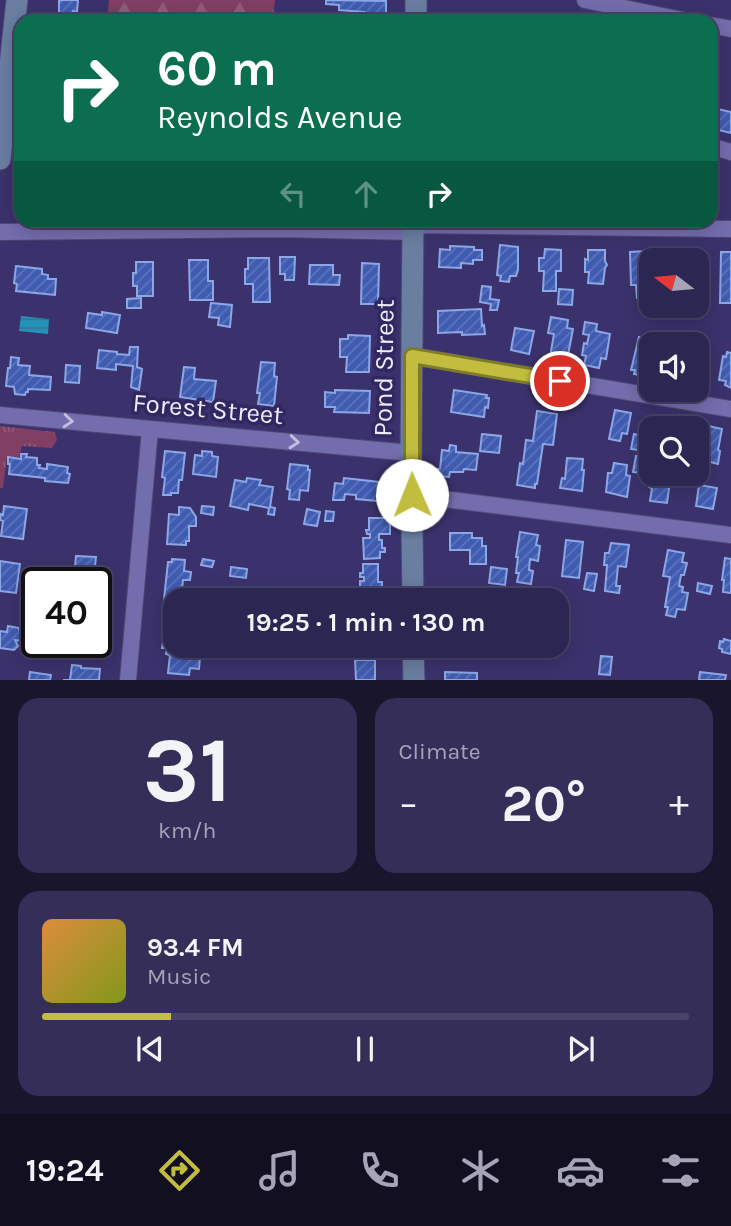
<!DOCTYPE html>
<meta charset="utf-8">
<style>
body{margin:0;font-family:Karla,sans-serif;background:#342e59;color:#f1f3f6;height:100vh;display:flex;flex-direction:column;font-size:26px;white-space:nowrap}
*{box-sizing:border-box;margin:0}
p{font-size:23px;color:#a6a5b8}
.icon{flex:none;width:38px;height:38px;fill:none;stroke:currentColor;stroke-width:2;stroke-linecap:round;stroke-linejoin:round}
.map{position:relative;height:680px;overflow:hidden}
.sheet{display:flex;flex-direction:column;gap:18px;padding:18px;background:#18152d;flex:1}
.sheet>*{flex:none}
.top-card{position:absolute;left:14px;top:14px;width:704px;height:214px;border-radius:21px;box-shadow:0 4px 18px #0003,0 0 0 2px #484369;background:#0b6e4f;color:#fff;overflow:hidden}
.needle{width:46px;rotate:286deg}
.buttons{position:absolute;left:639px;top:248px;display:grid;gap:14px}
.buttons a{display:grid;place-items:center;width:70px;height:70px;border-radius:14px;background:#2c2652;box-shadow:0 4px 18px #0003,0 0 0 2px #484369;font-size:35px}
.speed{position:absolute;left:21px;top:567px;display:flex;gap:14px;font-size:35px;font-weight:700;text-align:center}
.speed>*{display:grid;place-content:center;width:91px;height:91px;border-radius:50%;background:#2c2652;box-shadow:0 4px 18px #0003,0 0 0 2px #484369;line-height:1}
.speed .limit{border:4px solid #111;border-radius:10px;background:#fff;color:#111}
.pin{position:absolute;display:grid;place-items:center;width:60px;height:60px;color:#fff;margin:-30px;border:4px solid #fff;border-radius:50%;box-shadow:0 2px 7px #0007}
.me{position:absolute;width:77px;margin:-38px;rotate:359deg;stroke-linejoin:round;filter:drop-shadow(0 0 5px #0008)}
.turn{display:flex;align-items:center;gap:24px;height:147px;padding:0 28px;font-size:32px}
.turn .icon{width:91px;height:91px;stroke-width:2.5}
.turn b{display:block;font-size:49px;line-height:60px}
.lanes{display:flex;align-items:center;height:66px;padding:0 28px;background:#0003;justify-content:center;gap:35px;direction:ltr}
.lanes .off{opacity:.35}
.big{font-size:52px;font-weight:700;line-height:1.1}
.sheet .widget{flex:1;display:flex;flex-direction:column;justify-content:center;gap:10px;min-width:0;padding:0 24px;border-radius:21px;background:#342e59}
.sheet .dial{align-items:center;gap:0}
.dial b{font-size:91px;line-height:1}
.song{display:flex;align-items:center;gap:21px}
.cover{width:84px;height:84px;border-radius:10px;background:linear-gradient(135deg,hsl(30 70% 55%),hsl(70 70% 35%))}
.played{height:7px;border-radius:4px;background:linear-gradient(90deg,#c2bd3f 20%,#484369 20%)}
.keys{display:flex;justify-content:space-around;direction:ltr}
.heat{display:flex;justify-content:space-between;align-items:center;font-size:38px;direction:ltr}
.sheet .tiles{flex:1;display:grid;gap:18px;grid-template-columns:1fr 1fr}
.widget:last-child{grid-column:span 2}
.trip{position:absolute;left:163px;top:588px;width:406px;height:70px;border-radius:21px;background:#2c2652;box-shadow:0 4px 18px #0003,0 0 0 2px #484369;font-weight:700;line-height:70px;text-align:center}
.tabs{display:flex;height:112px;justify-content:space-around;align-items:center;background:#120f21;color:#a6a5b8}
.tabs .icon{width:49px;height:49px}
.tabs .current{color:#c2bd3f}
.tabs b{font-size:32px;color:#f1f3f6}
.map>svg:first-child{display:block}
.grass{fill:url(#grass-tufts)}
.forest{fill:url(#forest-firs)}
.water{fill:url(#water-rules)}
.building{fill:url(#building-hatch);stroke:#8ca6e6;stroke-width:2}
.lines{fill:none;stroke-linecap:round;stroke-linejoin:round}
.street-casing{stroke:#4f4775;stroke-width:18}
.secondary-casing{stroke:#4f4775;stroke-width:23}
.street{stroke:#746dad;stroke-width:16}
.secondary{stroke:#6a7ea2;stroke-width:21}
.oneway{stroke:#c2c0df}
.route-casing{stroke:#7e7b29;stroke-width:18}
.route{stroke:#c2bd3f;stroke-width:12}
.labels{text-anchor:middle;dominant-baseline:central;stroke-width:7;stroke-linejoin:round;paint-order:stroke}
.street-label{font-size:26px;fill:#ececfa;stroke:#312861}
</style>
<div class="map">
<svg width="731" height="680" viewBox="0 0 731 680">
<defs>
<pattern id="grass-tufts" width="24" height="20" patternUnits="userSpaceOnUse" patternTransform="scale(1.75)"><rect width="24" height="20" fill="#803f63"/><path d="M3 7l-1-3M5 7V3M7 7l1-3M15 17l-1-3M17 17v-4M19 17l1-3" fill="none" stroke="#925b7a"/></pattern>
<pattern id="forest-firs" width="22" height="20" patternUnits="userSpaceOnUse" patternTransform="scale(1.75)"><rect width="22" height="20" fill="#803f63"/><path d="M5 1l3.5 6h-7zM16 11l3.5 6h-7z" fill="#925b7a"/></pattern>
<pattern id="water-rules" width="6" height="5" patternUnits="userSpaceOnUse" patternTransform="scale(1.75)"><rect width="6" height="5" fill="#2493ba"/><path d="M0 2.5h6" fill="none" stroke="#307893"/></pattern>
<pattern id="building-hatch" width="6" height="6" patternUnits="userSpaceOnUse" patternTransform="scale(1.75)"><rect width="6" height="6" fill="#405cb1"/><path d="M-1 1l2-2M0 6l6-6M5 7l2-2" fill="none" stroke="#5c74bd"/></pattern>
</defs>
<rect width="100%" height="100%" fill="#3b326d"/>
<path class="grass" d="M0 426 55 432 57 440 52 448 22 446 19 457 7 456 3 488H0Z"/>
<path class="forest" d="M109 0H275L273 21H107Z"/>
<path class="water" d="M21 316 49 319 48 334 19 331Z"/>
<path class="building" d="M59 0H78L77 12 73 11 72 21 59 20Z
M326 0 386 1V17L364 16V12L339 10V5L326 4Z
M713 108 731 112V133L710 128Z
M500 245 518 247V270L516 276H510L509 282 500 281 501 276 497 275Z
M450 246 474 247V250H482V260H473V264L461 263V268L439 267 440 249 450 250Z
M545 249 561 250V271H556V291H543L544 271H539V258H544Z
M588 250H605V261L607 265 605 268 603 284 588 283 589 272H585V259L588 260Z
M646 251 647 298H637L636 285H631L630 252Z
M721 252H731V303H720Z
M280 257H295L294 280H285V274H280Z
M248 258H269L270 302H253V284H245V269H248Z
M189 260H208V281H213V300H190Z
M136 262H153V296H137V286H133V273H136Z
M362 263 379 264 378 304H361Z
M310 265H333V275H340L339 285 309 284Z
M16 266 42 269V274L48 275V279H56L55 295 16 291 17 284 14 283Z
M482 286 491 287 490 299 499 300 497 310H490L491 304 480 302Z
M559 289 573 290 572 305 558 304Z
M696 295 703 296 702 306 696 305Z
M141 298V308H127V299Z
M211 303 232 305 230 327 218 325 219 318 209 317Z
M660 306H689L688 317 660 315Z
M481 309 482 326 484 325 485 334 462 335V332L438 333V311Z
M102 312 120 315 117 333 86 328 88 313 102 315Z
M551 317 568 320 567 328 573 329 567 360 550 357 554 334 548 333Z
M585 322 597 324 596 331 610 334 606 359 601 358 599 368 584 365 586 356 582 355 584 343 587 344 589 335 583 334Z
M515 328 534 331 529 354 511 350Z
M348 335 370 336 369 372H346L347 357H340V339H348Z
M639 337 649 339 646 351 651 352 649 374 645 373 644 376 634 374 635 370H631Z
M130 347H138L137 367 142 369 139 390 131 387 133 366 116 364V370L97 368 99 350 117 352V354L129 355Z
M727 352 731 353V388L725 385 726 381 719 380 723 356 726 357Z
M11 357 19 358 18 365 30 366 29 375 51 377 50 390 28 389V392H26L25 395 15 394 14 387 6 386 8 368H10Z
M261 362 275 363 274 376 277 377 274 406 258 404 260 393H257Z
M66 365 80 366 79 383 65 382Z
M184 367 195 368 194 379 216 381 213 402 180 397Z
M335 390 370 391 369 413 334 412 335 407H325V392L335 393Z
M454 390 487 395 486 398H489L488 408 485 407 484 417 451 412Z
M615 410 631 413 627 434 622 433 620 441 609 439Z
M537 411 557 414 553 445 543 444 537 484H535V488L517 485 520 463 523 464 526 440 533 441Z
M660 418 678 421 676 429H658Z
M704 425 722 429 718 450 720 451 718 464 702 460 704 450 701 449 702 443 699 442 700 434 703 435Z
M482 434 501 436 499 453 480 451Z
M634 434 648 437 645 451 631 449Z
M450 445 456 446V452L478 454 476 470 464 469 463 472H450L449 477 436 476V469H440L442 450 449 451Z
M165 451 185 453 182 480H179L178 493H171V495H163L165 478 162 477Z
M202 451 212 452V456L218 457 216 477 193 474 195 455 202 456Z
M21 454H27L26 457 37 458V465H40L39 468 47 469V464L68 467 67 473 70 474 68 483 45 481V478L9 474 10 464H8V457L21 459Z
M636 456 650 458 648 474 633 472Z
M567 458 583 459 582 470H584L582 491 560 488 562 478 565 479Z
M614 463 627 465 626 475 630 476 627 497 606 492 608 473H612Z
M290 464 308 466V470H310L308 491 300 490 299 500 289 499 290 490 287 489Z
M651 473 668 474V481H670L667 503 650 501 652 488 649 487Z
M247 478 261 480 259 485 273 487 270 507 275 508 274 515 268 514 269 508 249 504 248 510 230 506 235 480 246 482Z
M344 478 379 482 377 501 356 499V495L345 494 344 500H333L335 483 343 484Z
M699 485 717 488 713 509 696 506Z
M4 506 27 509 23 539 1 536 3 521 0 520 1 514 3 515Z
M202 506 214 507 213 515 201 513Z
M179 507 190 508 196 517V526H189V541H186V545L167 544 169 514 179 515Z
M307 509 320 512 317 526 304 524Z
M326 511 334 512 333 521H325Z
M369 518H390V534H379V540H382V548H385V552H380V558L364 559 363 538H370V534H367L366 530H369Z
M520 532 538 535 536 545 540 546 538 561 530 559 529 570 533 571 531 584 517 582 519 573H516L518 557H516Z
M450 533H472V538H482V546H486V564H470V550H450Z
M566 540 583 542 579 578 562 576Z
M611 543 629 545 626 567 618 566 616 586H620L619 593 605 591 607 565H604L605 553H609Z
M668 550 684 553 682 562 687 563 684 575H681L679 586 683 587 682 592 688 593 685 610 677 609 675 617 666 615 668 607H665L670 577 663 576Z
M76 556 96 557 95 566H102L99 594H96V583H80L81 568 75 567Z
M725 558 731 559V593L723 592 724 580H722Z
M172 559 185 560 184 571 191 572 190 580H183L181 600 164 599 168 562H172Z
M203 559 214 561 212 567 201 565Z
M0 561 20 564 16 593 0 591Z
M363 564H378V582H382V596H360V581H364V577H360V573H363Z
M231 567 247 569 246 578 230 576Z
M491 567 507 569 505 585 489 583Z
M587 573 597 574 594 591 584 589Z
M698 583 712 586 710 594 697 591Z
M513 588 522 589 520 598H512Z
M8 626 19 628V630L30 632 29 642 15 640 18 646 14 650 0 648V631L7 632Z
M165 629 175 630V646H201L199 669 190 668 189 675 168 673 170 655 166 654 167 648H162Z
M724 639 731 641V654L722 652V649L719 648 720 641 723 642Z
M601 656 612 657 610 675 599 674Z
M355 660H375V680H356Z
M72 665 81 666V668L100 669 99 680H63H70Z
M30 672 51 675 50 680H29Z
M445 672 477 673V680H445Z
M700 672 726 675 725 680H699Z"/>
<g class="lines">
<defs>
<path id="street" d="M585 0 687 21
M710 25 731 29
M710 146 731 152
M413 225 731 229
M0 232 278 229 413 232
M412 356 731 409
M0 415 411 453
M412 495 731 535
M128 680 150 429"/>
<path id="secondary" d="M416 21V0
M0 159 17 0
M413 600 411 453 413 220
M413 646 414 680"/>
</defs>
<use href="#street" class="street-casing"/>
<use href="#secondary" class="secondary-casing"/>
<use href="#street" class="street"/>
<use href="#secondary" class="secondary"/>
</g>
<defs><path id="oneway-chevron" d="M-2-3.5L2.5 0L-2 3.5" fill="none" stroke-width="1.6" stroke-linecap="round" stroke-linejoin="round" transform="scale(1.75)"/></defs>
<g class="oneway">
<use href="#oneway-chevron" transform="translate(68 421) rotate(5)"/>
<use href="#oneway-chevron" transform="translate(294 442) rotate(5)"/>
</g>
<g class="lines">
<defs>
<path id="route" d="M412 495V356L560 381"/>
</defs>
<use href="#route" class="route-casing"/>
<use href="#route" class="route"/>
</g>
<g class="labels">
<g class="street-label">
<text transform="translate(384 368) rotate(-89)">Pond Street</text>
<text transform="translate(208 409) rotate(5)">Forest Street</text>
</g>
</g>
</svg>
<div class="buttons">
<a><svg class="needle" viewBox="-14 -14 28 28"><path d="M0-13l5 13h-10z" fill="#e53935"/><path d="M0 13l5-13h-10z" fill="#a6a5b8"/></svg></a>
<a><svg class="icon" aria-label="sound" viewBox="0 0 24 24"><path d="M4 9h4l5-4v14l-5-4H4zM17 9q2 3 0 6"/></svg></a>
<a><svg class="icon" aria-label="search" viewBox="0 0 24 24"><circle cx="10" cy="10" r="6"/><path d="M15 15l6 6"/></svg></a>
</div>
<div class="speed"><div class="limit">40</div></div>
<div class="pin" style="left:560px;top:381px;background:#d93025"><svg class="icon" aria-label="arrive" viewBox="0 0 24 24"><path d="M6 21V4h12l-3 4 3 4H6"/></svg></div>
<svg class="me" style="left:412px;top:495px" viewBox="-20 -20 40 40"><circle r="19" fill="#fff"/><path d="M0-13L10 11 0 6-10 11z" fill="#c2bd3f"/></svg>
<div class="trip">19:25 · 1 min · 130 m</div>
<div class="top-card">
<div class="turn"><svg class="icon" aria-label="right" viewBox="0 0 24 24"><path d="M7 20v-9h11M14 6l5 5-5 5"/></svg><div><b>60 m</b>Reynolds Avenue</div></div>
<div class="lanes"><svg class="icon off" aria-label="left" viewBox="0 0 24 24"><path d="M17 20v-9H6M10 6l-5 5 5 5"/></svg><svg class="icon off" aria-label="ahead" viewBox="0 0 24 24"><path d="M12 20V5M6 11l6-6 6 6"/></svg><svg class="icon" aria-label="right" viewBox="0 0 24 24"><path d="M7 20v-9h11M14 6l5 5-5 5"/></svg></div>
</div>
</div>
<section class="sheet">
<div class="tiles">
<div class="widget dial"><b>31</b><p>km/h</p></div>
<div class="widget"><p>Climate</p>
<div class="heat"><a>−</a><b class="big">20°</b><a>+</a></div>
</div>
<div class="widget">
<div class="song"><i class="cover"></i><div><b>93.4 FM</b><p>Music</p></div></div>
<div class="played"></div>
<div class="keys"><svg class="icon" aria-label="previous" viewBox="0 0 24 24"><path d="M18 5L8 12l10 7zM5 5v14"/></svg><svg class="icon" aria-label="pause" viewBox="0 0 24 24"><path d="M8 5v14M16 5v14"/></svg><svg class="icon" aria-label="next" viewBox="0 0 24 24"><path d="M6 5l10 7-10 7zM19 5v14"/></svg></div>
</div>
</div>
</section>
<nav class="tabs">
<b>19:24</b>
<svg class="icon current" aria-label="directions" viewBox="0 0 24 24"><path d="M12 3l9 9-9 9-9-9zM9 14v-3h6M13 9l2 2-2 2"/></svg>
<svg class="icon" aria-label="music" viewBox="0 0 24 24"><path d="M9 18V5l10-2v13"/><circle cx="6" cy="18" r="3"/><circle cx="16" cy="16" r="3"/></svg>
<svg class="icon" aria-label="phone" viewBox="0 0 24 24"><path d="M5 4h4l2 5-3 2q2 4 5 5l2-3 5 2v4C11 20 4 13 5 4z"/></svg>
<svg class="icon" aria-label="climate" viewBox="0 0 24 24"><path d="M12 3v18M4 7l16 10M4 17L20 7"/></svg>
<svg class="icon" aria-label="car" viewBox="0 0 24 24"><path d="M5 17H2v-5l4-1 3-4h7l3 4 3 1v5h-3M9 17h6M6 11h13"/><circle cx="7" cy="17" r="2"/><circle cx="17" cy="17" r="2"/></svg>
<svg class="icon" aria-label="filters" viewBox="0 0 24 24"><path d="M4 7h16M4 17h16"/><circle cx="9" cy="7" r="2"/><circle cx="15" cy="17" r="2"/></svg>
</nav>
